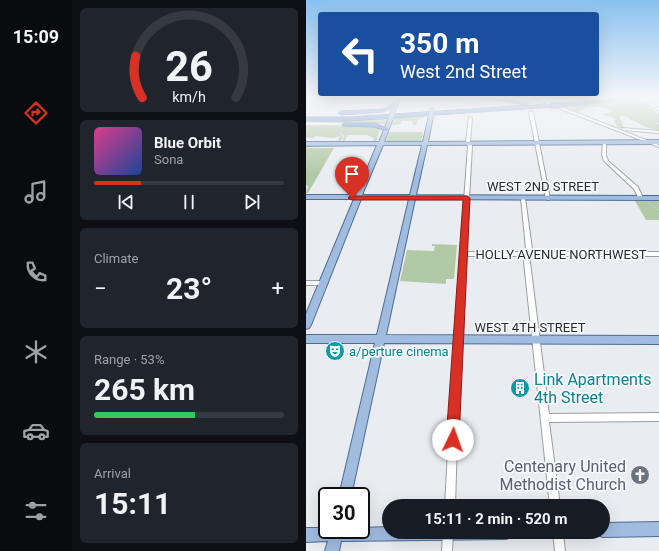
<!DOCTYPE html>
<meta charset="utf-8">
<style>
body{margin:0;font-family:Roboto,sans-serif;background:#20242c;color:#f1f3f6;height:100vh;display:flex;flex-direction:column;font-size:15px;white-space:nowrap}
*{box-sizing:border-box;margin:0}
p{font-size:13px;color:#9ea1a6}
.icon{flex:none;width:22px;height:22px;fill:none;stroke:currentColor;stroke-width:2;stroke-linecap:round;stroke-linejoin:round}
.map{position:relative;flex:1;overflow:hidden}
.side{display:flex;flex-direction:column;gap:8px;padding:8px;background:#0d0f14;width:234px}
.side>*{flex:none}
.top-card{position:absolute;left:12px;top:12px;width:281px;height:84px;border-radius:4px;box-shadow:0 4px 16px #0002;background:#1a4fa0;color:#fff;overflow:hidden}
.speed{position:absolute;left:12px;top:487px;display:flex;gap:8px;font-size:20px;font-weight:700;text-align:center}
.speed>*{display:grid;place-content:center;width:52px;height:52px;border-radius:50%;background:#171b24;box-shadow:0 4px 16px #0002;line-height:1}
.speed .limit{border:2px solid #111;border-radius:6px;background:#fff;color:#111}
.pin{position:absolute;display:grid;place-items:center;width:34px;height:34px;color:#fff;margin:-41px -17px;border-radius:50% 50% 50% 0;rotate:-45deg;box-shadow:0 0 4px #0007}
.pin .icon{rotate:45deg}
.me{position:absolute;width:44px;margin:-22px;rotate:3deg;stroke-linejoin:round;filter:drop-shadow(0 0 3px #0008)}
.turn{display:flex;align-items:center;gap:14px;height:84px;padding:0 16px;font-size:18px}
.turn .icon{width:52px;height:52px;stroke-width:2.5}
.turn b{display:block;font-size:28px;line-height:34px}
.big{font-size:30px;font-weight:700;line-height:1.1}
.side .widget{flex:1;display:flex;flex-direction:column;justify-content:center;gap:6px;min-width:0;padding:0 14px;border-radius:6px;background:#20242c}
.side .dial{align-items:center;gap:0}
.dial svg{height:104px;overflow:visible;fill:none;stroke:#363941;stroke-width:7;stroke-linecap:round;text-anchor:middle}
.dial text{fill:#f1f3f6;stroke:none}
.song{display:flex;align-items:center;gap:12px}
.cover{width:48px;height:48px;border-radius:6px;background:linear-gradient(135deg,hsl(330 70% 55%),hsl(220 70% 35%))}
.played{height:4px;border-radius:2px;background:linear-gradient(90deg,#d93025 25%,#363941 25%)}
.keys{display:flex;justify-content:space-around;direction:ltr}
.heat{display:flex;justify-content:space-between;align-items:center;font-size:22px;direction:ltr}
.charge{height:6px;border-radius:3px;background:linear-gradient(90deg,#34c759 53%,#363941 0)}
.trip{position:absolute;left:76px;top:499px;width:228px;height:40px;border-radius:20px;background:#171b24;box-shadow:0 4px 16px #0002;font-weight:700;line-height:40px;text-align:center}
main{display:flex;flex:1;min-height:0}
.tab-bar{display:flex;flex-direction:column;width:72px;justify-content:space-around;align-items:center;background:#090b0e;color:#9ea1a6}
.tab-bar .icon{width:28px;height:28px}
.tab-bar .current{color:#d93025}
.tab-bar b{font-size:18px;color:#f1f3f6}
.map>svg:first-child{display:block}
.green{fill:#b2c9a6}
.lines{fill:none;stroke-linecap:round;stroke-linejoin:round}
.stream{stroke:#9ed5f9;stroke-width:1}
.minor-casing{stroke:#9b9da2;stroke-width:2}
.major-casing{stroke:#4e6d93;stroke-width:2}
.highway-casing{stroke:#4e6d93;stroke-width:1}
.minor{fill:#fff;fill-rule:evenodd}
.major{fill:#a0bcdf;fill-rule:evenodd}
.highway{fill:#6190ca;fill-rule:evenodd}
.minor-bridge-casing{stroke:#9b9da2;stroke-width:4.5;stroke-linecap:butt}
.major-bridge-casing{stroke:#4e6d93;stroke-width:6;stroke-linecap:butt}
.highway-bridge-casing{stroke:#4e6d93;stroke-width:6;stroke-linecap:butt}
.minor-bridge{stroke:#fff;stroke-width:3.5}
.major-bridge{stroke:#a0bcdf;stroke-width:5}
.highway-bridge{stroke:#6190ca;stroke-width:5.5}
.route{fill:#d93025;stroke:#8d1f18}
.labels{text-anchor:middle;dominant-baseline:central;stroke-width:3.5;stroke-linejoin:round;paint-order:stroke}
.street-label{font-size:13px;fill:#2b2c2e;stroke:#f7f9fe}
.culture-label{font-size:13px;fill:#0d838f;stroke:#f7f9fe;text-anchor:start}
.near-culture-label{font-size:16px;fill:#0d838f;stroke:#f7f9fe;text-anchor:start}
.near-worship-label{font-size:16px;fill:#5b616d;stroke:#f7f9fe;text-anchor:end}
</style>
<main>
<nav class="tab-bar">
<b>15:09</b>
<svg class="icon current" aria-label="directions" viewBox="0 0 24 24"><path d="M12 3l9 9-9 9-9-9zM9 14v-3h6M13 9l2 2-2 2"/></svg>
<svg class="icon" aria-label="music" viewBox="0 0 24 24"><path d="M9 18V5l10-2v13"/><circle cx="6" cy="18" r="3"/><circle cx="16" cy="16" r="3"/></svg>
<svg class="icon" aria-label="phone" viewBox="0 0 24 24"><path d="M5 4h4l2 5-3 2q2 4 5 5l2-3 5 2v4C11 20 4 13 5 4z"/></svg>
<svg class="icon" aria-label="climate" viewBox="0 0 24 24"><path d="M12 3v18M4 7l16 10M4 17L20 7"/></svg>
<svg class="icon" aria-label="car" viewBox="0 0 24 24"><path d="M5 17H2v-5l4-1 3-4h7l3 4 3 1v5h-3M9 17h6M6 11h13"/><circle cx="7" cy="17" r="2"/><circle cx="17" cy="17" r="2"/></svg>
<svg class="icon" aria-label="filters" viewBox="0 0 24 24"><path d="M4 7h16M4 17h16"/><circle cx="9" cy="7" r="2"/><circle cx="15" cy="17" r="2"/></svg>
</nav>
<section class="side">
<div class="widget dial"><svg viewBox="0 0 100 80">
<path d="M14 69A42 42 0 1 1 86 69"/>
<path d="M14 69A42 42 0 0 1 9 37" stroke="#d93025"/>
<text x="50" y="56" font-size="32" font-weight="700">26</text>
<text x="50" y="72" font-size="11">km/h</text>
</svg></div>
<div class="widget">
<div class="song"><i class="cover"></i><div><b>Blue Orbit</b><p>Sona</p></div></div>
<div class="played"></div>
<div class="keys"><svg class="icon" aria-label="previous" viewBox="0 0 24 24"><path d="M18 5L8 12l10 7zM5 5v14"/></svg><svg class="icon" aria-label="pause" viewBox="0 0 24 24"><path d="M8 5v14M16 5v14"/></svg><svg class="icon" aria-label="next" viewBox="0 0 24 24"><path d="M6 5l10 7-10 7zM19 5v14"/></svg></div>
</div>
<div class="widget"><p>Climate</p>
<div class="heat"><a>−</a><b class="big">23°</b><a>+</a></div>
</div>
<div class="widget"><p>Range · 53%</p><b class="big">265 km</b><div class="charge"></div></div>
<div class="widget"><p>Arrival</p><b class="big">15:11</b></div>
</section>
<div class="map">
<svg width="353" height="551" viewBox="0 0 353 551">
<rect width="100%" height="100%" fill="#e9ecf1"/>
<path class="green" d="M332 100 353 113V122L351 123 353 125V130C340 129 335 123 323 119L321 116H313L318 128H312L308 121 310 119 296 114 307 112C302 109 294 106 288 107 284 107 282 109 279 108L271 112 259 107Z
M120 116 112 120 110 125H107L106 121H96L94 124 86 125 89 117Z
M81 118 79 124 6 122 7 121Z
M0 125 68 126 74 129 70 142H67L68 138 61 135H42L38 142H36L38 136 35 133 2 131 0 130Z
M0 131 30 132 35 134 37 137 34 142H31L34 136 28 138 9 136 4 142H0V141H5L7 138 0 137Z
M83 132H117L115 142H80Z
M0 148H28L2 193H0L2 186 0 185Z
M329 201H353V220H340Z
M126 244 151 245 148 279H140V284L94 281 101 250 128 251 129 246H126Z"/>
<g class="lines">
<path class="stream" d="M341 202 353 210"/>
<defs>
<path id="minor" d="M164 97H230L353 145V147L229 99H164Z
M339 100 353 108V110L338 102 337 101Z
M225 111 227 112 244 199 242 200 240 199 223 112Z
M163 117 166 118 164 142 166 146 160 252H220V249L215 198 217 197 219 198 226 249 225 252H353V256H225L224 262 243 414 353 413V421L243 422 254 506H244L218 262 219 256H159L154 340 149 506H139L148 340 162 146 160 142Z
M316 128 353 131V133L317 130H316Z
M297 142 300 143V155L302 161 332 187 337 198V199H333L328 189 298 161 296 155Z
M0 281H17L20 283 17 285H0Z
M137 532H147L146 551H136Z
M247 532H257L259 551H249Z"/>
<path id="major" d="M90 97H158L159 98 157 99H93L89 111 87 112 85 111Z
M123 115 127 116 122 142 353 140V144L121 145 110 195 353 196V200L109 199 80 335 353 336V344L78 343 45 496H33L69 343H0V335H71L103 199H55L5 325 3 328 0 329V314L48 199H0V195H50L71 145 0 146V142H73L83 118 85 117 87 118 78 142H117ZM77 145H116L104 195H56Z
M353 522V536L297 537 292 535 291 532H297V523Z
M83 527V532H207L205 537 200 539 35 541 33 551H19L22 541 0 542V528H21V530H55V528Z"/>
<path id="highway" d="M155 97 191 98 223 103 220 105 191 100 157 99H155Z
M324 97H341L339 98 255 107 252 105 255 103Z
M88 103 90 104V106L77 112 35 115 32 113 35 111 76 109Z
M245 104 248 106 247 107 42 121H0V117H42Z
M39 123H69L83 129 80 131 68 127 37 126 36 125Z"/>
</defs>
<use href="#minor" class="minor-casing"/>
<use href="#major" class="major-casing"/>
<use href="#highway" class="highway-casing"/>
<use href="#minor" class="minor"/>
<use href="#major" class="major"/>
<use href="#highway" class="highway"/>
<defs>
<path id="minor-bridge" d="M333 97 339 101"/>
<path id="major-bridge" d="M125 116 126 109
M85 118 87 111"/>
<path id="highway-bridge" d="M245 106 255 105"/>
</defs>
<use href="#minor-bridge" class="minor-bridge-casing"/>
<use href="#major-bridge" class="major-bridge-casing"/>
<use href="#highway-bridge" class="highway-bridge-casing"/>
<use href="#minor-bridge" class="minor-bridge"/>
<use href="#major-bridge" class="major-bridge"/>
<use href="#highway-bridge" class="highway-bridge"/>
</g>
<linearGradient id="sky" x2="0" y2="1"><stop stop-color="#8ac1ef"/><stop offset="0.56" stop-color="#f5f6f9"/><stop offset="1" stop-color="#f5f6f9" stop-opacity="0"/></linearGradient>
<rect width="353" height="174" fill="url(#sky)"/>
<path class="route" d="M44 196H161L164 198 153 440 151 444 147 446 142 444 140 440 157 200H46L42 198Z"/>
<defs>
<symbol id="theatre-disc" viewBox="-11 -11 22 22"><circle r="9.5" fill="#0f9aa8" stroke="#f7f9fe"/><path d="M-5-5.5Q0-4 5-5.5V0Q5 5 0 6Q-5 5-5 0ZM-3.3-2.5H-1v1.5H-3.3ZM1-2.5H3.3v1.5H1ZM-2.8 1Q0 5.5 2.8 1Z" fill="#fff"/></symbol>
<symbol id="building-disc" viewBox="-11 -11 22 22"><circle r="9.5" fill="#0f9aa8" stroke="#f7f9fe"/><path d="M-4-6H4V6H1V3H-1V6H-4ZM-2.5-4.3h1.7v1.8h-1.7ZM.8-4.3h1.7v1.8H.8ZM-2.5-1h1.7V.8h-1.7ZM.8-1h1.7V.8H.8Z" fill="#fff"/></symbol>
<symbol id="church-disc" viewBox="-11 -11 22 22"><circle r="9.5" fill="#6b7280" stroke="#f7f9fe"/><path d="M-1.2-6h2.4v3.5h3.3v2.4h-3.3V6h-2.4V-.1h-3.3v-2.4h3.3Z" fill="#fff"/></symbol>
</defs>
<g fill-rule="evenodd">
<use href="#theatre-disc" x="18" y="340" width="22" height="22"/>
<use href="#building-disc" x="203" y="377" width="22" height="22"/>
<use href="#church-disc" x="323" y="464" width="22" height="22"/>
</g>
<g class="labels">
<g class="street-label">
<text x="237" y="186">WEST 2ND STREET</text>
<text x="255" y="254">HOLLY AVENUE NORTHWEST</text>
<text x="224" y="327">WEST 4TH STREET</text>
</g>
<g class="culture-label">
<text x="43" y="351">a/perture cinema</text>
</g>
<g class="near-culture-label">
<text x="228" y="379">Link Apartments<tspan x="228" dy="18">4th Street</tspan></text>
</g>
<g class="near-worship-label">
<text x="320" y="466">Centenary United<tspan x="320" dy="18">Methodist Church</tspan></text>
</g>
</g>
</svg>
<div class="speed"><div class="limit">30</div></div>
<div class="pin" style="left:46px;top:198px;background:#d93025"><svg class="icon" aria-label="arrive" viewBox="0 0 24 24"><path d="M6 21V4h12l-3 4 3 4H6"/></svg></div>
<svg class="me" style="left:147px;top:440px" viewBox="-20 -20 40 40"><circle r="19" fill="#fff"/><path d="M0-13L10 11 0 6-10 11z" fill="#d93025"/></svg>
<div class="trip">15:11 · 2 min · 520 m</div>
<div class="top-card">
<div class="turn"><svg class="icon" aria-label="left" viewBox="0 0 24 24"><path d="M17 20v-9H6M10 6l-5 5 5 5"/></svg><div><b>350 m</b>West 2nd Street</div></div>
</div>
</div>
</main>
